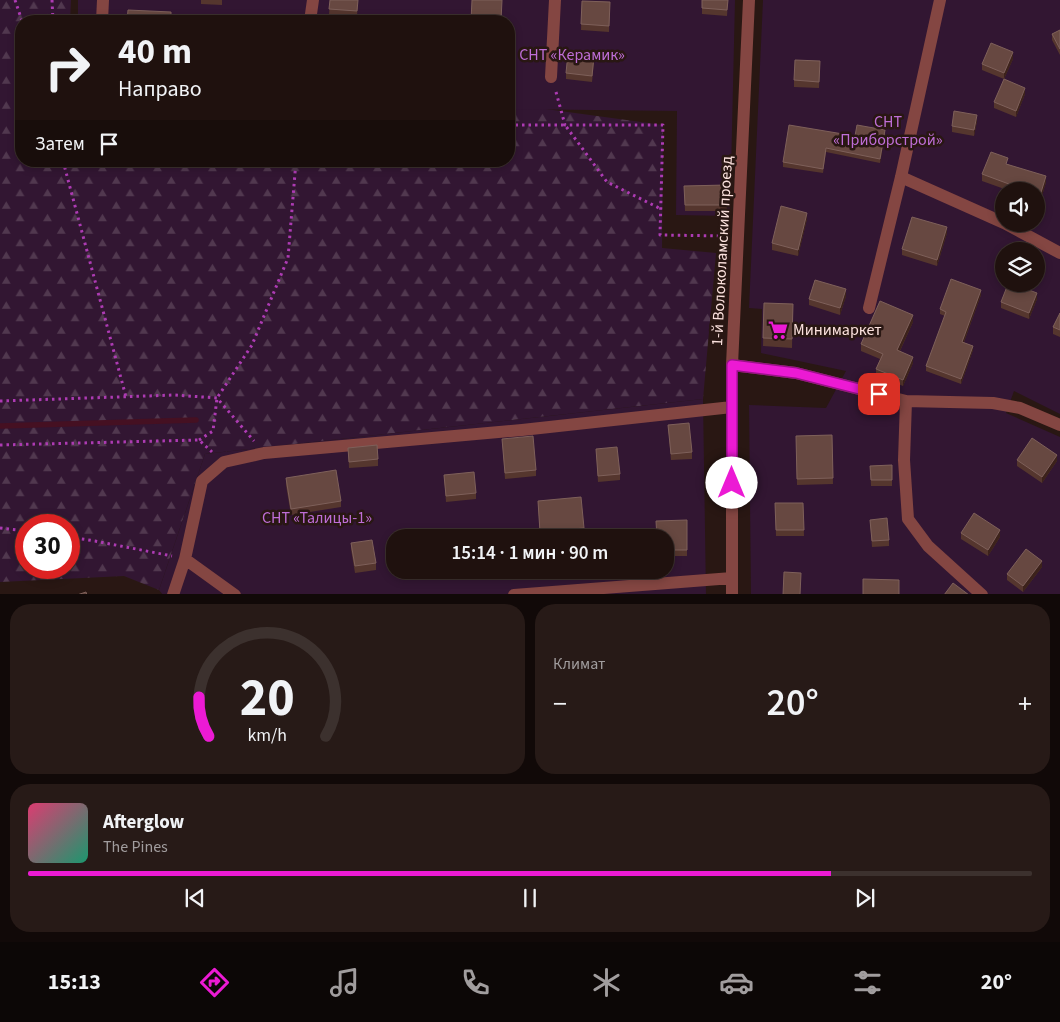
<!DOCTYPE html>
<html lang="ru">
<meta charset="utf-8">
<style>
body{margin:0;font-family:"Source Sans 3",sans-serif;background:#271a17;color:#f1f3f6;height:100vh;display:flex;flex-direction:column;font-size:19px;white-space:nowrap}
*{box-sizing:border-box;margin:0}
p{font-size:16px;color:#a19d9e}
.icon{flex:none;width:28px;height:28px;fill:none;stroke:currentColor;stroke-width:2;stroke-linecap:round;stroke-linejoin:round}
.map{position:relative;height:594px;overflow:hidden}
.panel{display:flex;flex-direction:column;gap:10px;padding:10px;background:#110908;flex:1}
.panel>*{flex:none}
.hud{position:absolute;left:15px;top:15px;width:500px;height:152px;border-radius:20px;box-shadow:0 2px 8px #0003,0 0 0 1px #3c312e;background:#1f110e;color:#f1f3f6;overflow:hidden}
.buttons{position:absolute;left:995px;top:182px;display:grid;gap:10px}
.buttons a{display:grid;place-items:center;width:50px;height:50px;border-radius:50%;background:#1f110e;box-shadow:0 2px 8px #0003,0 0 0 1px #3c312e;font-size:25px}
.speed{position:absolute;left:15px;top:514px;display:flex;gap:10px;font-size:25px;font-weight:700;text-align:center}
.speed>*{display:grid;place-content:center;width:65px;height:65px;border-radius:50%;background:#1f110e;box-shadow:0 2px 8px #0003,0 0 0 1px #3c312e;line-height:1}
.speed .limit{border:8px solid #d22;background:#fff;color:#111}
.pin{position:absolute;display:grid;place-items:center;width:42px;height:42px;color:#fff;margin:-21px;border-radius:10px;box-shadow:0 2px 8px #0006}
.me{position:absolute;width:55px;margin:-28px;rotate:0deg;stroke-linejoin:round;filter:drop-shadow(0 0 4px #0008)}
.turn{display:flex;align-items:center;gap:18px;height:105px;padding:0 20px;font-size:22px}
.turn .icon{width:65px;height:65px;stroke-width:2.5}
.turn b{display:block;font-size:35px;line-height:42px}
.then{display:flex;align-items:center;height:48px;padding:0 20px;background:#0003;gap:10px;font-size:19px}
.big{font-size:38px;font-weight:600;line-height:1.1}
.panel .tile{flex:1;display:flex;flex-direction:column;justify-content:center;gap:8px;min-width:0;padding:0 18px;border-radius:20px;background:#271a17}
.panel .dial{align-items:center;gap:0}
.dial svg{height:130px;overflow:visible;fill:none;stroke:#3c312e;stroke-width:7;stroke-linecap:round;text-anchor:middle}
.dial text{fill:#f1f3f6;stroke:none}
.song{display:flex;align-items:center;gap:15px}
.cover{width:60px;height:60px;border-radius:8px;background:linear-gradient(135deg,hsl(340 70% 55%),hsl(160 70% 35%))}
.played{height:5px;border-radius:2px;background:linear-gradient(90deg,#ec1ad4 80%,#3c312e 80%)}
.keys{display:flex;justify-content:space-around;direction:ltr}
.heat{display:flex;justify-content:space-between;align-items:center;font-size:28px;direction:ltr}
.panel .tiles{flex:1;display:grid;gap:10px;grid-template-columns:1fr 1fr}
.tile:last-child{grid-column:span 2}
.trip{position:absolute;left:386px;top:529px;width:288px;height:50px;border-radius:20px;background:#1f110e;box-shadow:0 2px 8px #0003,0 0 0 1px #3c312e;font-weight:600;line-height:50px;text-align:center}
.menu{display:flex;height:80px;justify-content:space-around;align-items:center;background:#0c0706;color:#a19d9e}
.menu .icon{width:35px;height:35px}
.menu .selected{color:#ec1ad4}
.menu b{font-size:22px;color:#f1f3f6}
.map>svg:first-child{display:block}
.forest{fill:url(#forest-firs);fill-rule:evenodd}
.garden{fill:#321632;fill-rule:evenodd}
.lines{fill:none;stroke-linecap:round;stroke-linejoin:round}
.stream{stroke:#451022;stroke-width:5.5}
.path{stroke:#ad3bb3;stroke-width:3;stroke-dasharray:2.5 4;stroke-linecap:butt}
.minor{stroke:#844642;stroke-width:12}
.wall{fill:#55362e}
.shaded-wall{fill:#3c221b}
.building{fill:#674841;stroke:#7e605a}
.route-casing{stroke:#99118a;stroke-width:12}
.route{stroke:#ec1ad4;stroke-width:9}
.labels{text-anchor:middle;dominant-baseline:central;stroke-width:5;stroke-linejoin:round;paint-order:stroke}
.park-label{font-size:16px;fill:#bf6ed7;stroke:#291713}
.street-label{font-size:16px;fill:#fce2de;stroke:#291713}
.poi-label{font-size:16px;fill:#fce2de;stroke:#291713;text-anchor:start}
</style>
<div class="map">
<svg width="1060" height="595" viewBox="0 0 1060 595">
<defs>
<pattern id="forest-firs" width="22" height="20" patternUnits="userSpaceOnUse" patternTransform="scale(1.25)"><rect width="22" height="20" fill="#321632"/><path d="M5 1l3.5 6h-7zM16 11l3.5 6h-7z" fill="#51384f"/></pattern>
</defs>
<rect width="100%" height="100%" fill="#291713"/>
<path class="forest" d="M0 0H71L70 21H21V161H509V104L663 125 662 248 716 253 703 399 205 454 159 590 124 576 0 582ZM26 525H69V568H26Z"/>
<path class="garden" d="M78 0H735L730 216 676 215 677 111 509 109V21H78Z
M763 0H1060V414L1014 391 1006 413 1060 437V594H751L749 405 826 408 846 371 761 353 762 309 749 308ZM1004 191H1036V224H1004ZM1004 251H1036V284H1004Z
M703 399 706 594 163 595 159 590 205 454ZM395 538H665V570H395Z"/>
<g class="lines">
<path class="stream" d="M0 426 196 420"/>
<path class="path" d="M15 0 22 21
M52 0 53 21
M556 92 565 125H663L660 235 725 236
M509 125H565L607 182 661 209
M63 161 126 397
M0 401 175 395 217 398 254 441
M199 440 213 431 217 398 252 345 288 258 296 161
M0 445 199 440 212 452
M0 528 26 531
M69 537 95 541 172 556"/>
<path class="minor" d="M102 21 103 0
M310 21 313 0
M551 77 555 0
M901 177 1004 223
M1006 224 1060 253
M869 308 901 177 940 0
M732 365 796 373 906 401 993 403 1020 408 1060 425
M906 401 904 460 908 519 928 546 982 595
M185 559 235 595
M173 595 185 559 202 481 224 462 264 453 522 430 732 407
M514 595 732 578
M732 595V365L749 0"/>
</g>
<path class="wall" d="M201 0H222V5L201 4Z
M330 0H358L357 17 329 15Z
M702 0H728L727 16 702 14Z
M582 1 610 2 609 32 581 30Z
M1060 30V55L1052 40V34Z
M1013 59 1004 79 982 70V64Z
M594 62 592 82 566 79V73Z
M820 67 819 88 794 87V80Z
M1025 94 1016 117 994 108V102Z
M977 121 974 136 952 132V126Z
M885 134 880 163 826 152 823 173 783 167V162L855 136Z
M1008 164 1046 182 1039 206 1036 205V191H1010L982 181V174Z
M726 185 727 211H685L684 186Z
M807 219 798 256 772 250V243Z
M947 233 937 266 902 255V249Z
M981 295 964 342 973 350 961 384 926 371V366L945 316 940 314V309Z
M846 296 840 315 809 305V299Z
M1037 299 1029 319 1001 308V302Z
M764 303 793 304 792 348 763 346Z
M1060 313V337L1053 334V327Z
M913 322 900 351 913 363 903 386 876 375V369L880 359 861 351V344Z
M668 425 692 452V459L671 460Z
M832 435 833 484 797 485 796 436Z
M502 439 536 470V476L505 479Z
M348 448 378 459V466L349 468Z
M596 449 620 474V480L598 482Z
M1017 460 1057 461 1042 483 1017 466Z
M892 465V486H871L870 466Z
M444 475 476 493V499L446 502Z
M286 478 341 501V507L291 515 286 485Z
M538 501 584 528V534L550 538H540Z
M775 503H803L804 536H776Z
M687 520V556H665V538Z
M870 520 889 540V546L872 547Z
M961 533 1000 537 988 556 961 539Z
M351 543 376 563V570L355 573 351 549Z
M1042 567 1023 592 1007 580V574Z
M487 570H506L487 572Z"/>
<path class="shaded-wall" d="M1013 52V59L1004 79V73Z
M1025 88V94L1016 117V111Z
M977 115V121L974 136V130Z
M885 130V134L880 163V159Z
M1046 176V182L1039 206V199Z
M807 213V219L798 256V250Z
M947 227V233L937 266V260Z
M846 289V296L840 315V308Z
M981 290V295L962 347V342Z
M1037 293V299L1029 319V313Z
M913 315V322L897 357V350Z
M973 346V350L961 384V379Z
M913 357V363L903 386V380Z
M1057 455V461L1042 483V477Z
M1000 530V537L988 556V550Z
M1042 561V567L1023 592V586Z"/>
<path class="building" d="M330 0H358L357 11 329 9Z
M472 0H502L501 21H471Z
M702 0H728L727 10 702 8Z
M582 1 610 2 609 26 581 24Z
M128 10 171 12V21H127Z
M1060 30V49L1052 34Z
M991 43 1013 52 1004 73 982 64Z
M568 53 594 56 592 76 566 73Z
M795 60 820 61 819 82 794 80Z
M1004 79 1025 88 1016 111 994 102Z
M954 111 977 115 974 130 952 126Z
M789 125 855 136 857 125 885 130 880 159 826 148 823 169 783 162Z
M991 152 1008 158 1006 164 1046 176 1039 199H1036V191H1015L1017 187 982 174Z
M726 185 727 205H685L684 186Z
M781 206 807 213 798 250 772 243Z
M912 217 947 227 937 260 902 249Z
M951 279 981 290 962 342 973 346 961 379 926 366 946 312 940 309Z
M815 280 846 289 840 308 809 299Z
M1008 284H1013L1037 293 1029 313 1001 302Z
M880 301 913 315 897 350 913 357 903 380 876 369 883 354 861 344Z
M764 303 793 304 792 339 763 338Z
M1060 313V330L1053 327Z
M689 423 692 452 671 454 668 425Z
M832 435 833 478 797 479 796 436Z
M533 436 536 470 505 473 502 439Z
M1032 438 1057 455 1042 477 1017 460Z
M377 445 378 459 349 462 348 448Z
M617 447 620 474 598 476 596 449Z
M892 465V480H871L870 466Z
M336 470 341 501 291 509 286 478Z
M474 472 476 493 446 496 444 475Z
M581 497 584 528 540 532 538 501Z
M775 503H803L804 530H776Z
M974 513 1000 530 988 550 961 533Z
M887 518 889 540 872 541 870 520Z
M687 520V550H665V538H657L656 521Z
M461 531 462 538H437V534Z
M372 540 376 563 355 566 351 543Z
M1026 549 1042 561 1023 586 1007 574Z
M784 572 801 573 800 595H783Z
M863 579 899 580V595H863Z
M953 583 969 595H944Z
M86 592 87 595H77Z"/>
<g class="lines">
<defs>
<path id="route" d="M732 483V365L796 373 879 394"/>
</defs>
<use href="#route" class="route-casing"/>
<use href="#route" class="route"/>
</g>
<defs>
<symbol id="supermarket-bare" viewBox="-9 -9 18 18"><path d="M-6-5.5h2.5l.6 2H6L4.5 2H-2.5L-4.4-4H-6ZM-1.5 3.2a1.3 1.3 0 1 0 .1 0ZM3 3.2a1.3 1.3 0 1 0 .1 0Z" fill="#ec1ad4" stroke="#291713" stroke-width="2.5" paint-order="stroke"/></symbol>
</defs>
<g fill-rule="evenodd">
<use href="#supermarket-bare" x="764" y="316" width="28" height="28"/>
</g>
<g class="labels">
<g class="park-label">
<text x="572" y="55">СНТ «Керамик»</text>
<text x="888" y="122">СНТ<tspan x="888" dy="18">«Приборстрой»</tspan></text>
<text x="317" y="518">СНТ «Талицы-1»</text>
</g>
<g class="street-label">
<text transform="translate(722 251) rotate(-87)">1-й Волоколамский проезд</text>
</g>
<g class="poi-label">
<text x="793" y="330">Минимаркет</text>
</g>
</g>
</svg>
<div class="buttons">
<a><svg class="icon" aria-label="sound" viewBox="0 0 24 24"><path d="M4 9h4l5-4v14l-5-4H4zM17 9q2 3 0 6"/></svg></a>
<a><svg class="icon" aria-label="layers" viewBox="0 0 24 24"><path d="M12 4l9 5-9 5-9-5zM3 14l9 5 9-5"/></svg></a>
</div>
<div class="speed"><div class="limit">30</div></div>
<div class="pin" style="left:879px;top:394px;background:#d93025"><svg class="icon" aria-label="arrive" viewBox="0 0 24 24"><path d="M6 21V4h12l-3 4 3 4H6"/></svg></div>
<svg class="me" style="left:732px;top:483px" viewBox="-20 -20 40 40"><circle r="19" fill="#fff"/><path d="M0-13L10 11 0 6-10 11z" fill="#ec1ad4"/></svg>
<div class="trip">15:14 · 1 мин · 90 m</div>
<div class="hud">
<div class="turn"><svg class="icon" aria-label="right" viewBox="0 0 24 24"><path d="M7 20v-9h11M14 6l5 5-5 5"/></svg><div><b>40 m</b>Направо</div></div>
<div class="then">Затем<svg class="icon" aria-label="arrive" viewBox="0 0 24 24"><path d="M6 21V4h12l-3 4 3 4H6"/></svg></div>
</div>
</div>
<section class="panel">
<div class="tiles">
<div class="tile dial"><svg viewBox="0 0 100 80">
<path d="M14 69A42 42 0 1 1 86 69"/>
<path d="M14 69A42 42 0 0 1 8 45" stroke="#ec1ad4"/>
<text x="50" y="56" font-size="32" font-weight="700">20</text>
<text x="50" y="72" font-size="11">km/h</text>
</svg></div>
<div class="tile"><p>Климат</p>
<div class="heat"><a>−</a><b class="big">20°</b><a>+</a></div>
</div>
<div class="tile">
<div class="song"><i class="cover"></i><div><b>Afterglow</b><p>The Pines</p></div></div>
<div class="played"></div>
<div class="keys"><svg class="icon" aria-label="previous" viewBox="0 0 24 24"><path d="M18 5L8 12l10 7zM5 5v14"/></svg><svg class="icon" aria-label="pause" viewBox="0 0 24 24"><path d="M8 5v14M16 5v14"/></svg><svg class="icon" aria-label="next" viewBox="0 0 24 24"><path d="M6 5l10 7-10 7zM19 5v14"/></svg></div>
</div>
</div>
</section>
<nav class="menu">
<b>15:13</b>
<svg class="icon selected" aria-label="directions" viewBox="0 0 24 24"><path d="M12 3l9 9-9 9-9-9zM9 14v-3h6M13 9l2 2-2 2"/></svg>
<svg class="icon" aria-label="music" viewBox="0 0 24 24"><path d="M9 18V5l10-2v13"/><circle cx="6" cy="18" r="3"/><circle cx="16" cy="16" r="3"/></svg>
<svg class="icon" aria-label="phone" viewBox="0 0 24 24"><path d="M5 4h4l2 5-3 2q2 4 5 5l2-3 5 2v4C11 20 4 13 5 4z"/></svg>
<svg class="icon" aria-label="climate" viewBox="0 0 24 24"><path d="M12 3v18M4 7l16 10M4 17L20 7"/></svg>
<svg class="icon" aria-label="car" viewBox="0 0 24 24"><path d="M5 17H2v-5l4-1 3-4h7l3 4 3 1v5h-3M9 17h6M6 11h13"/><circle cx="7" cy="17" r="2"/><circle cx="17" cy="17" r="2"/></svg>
<svg class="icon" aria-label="filters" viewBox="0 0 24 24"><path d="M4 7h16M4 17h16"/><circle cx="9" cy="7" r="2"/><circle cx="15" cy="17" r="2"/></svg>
<b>20°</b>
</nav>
